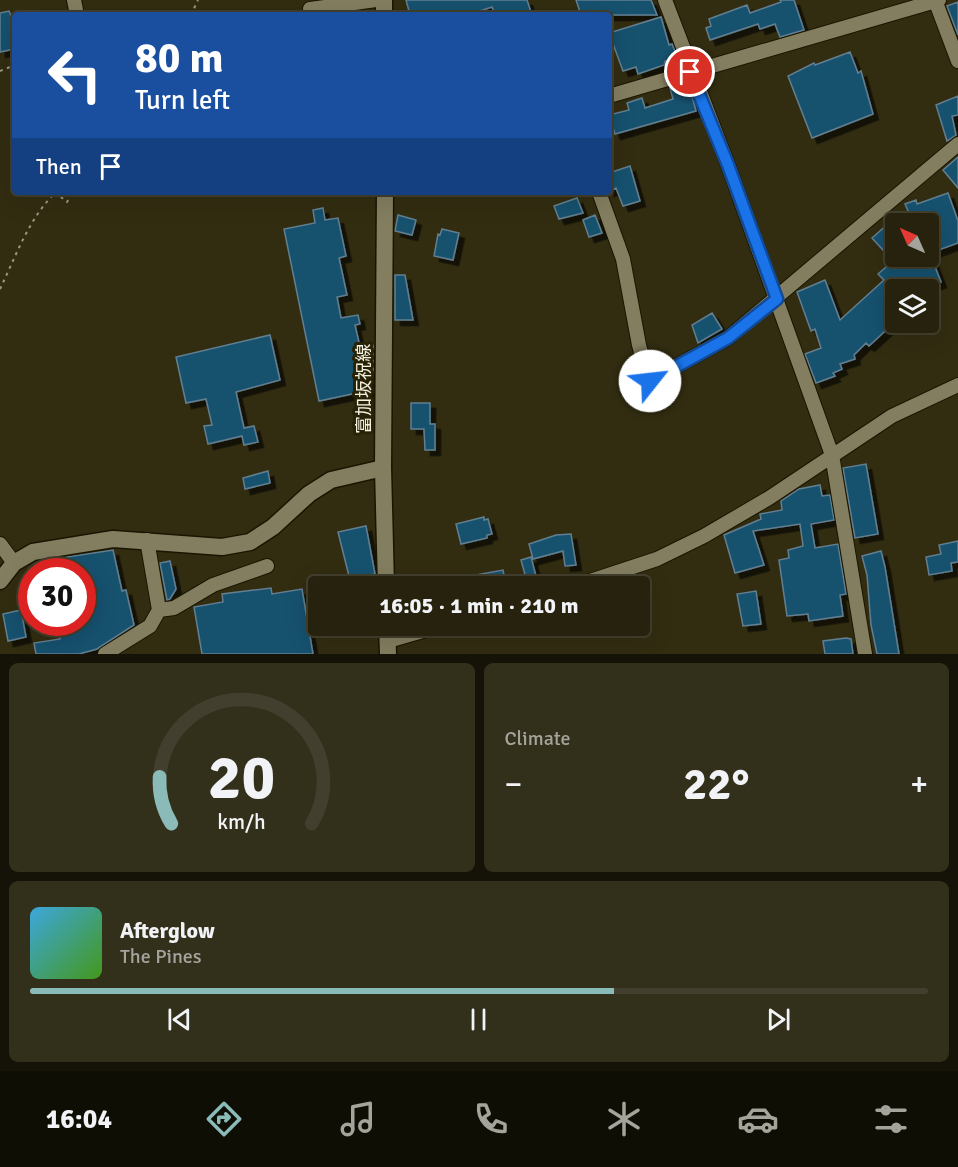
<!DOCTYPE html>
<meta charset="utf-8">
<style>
body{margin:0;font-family:Signika,"Noto Sans JP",sans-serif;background:#322f1b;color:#f1f3f6;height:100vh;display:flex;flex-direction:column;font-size:22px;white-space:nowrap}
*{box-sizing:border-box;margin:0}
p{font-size:20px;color:#a4a49d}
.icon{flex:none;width:33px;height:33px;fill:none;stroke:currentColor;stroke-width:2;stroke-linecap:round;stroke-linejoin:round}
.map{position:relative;height:654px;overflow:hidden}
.sheet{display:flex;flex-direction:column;gap:9px;padding:9px;background:#151307;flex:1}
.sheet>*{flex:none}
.top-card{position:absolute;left:12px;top:12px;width:600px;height:183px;border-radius:6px;box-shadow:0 6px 24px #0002,0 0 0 2px #423f2e;background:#1a4fa0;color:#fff;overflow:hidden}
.needle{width:39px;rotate:315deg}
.tools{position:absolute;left:885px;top:213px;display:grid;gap:12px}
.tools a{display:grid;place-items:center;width:54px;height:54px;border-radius:6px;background:#26220d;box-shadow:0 6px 24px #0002,0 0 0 2px #423f2e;font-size:30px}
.speed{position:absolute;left:18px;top:558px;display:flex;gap:12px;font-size:30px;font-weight:700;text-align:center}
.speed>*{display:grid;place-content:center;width:78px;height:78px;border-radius:50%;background:#26220d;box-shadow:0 6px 24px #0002,0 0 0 2px #423f2e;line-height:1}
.speed .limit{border:9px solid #d22;background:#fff;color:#111}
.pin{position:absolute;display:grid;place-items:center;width:51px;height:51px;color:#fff;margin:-26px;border:3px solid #fff;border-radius:50%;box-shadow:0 2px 6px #0007}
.me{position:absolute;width:66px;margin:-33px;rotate:61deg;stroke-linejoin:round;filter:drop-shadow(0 0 4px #0008)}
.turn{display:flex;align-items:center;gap:21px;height:126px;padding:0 24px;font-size:27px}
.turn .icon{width:78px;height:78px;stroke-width:2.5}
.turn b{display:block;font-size:42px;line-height:51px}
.then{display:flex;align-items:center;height:57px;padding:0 24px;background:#0003;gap:12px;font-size:22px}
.big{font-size:45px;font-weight:700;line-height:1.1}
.sheet .widget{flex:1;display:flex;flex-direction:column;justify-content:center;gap:9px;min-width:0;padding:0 21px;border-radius:9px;background:#322f1b}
.sheet .dial{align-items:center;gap:0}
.dial svg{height:156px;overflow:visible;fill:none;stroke:#423f2e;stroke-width:7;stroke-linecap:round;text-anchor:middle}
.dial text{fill:#f1f3f6;stroke:none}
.song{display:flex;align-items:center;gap:18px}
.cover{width:72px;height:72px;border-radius:9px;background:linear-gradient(135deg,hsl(200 70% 55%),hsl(100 70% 35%))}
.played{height:6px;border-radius:3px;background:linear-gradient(90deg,#8bbbb9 65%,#423f2e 65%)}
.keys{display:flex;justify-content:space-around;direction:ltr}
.heat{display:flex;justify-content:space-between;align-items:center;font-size:33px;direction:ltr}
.sheet .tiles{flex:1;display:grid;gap:9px;grid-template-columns:1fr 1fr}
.widget:last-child{grid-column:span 2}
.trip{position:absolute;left:308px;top:576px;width:342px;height:60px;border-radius:6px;background:#26220d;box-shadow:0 6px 24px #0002,0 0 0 2px #423f2e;font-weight:700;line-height:60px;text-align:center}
.menu{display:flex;height:96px;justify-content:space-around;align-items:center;background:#0f0e05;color:#a4a49d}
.menu .icon{width:42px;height:42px}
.menu .current{color:#8bbbb9}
.menu b{font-size:27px;color:#f1f3f6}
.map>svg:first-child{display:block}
.building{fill:#18516e;stroke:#627f91;stroke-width:1.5;filter:url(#shadow)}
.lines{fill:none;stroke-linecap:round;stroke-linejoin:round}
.minor-casing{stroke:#1a1500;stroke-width:16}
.tertiary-casing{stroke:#1a1500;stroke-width:19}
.secondary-casing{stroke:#1a1500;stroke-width:19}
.path{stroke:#9b9781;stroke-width:2;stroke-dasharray:3 4.5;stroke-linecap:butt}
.minor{stroke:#847e60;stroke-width:14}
.tertiary{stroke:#847e60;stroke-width:16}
.secondary{stroke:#847e60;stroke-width:16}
.route-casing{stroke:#114b97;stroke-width:15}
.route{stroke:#1a73e8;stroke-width:10}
.labels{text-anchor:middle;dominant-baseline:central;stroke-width:6;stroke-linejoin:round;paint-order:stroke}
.street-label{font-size:18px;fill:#f4f1e0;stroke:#282307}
</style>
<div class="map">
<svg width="958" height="654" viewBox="0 0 958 654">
<defs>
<filter id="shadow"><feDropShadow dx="5.5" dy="5.5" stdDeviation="0" flood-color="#0009"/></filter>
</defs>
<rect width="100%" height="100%" fill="#322d11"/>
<path class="building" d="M406 0H527L532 15H495L492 7 468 15H410Z
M576 0H651L657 15H581Z
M780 0H794L804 30 780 37 775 24 760 29 758 24 710 40 706 28 711 26 709 19 747 5 750 13 781 2Z
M958 2V35L947 6Z
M9 11 15 26V49L0 52V13Z
M661 17 669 45 672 44 677 56 665 61 664 65 638 74 636 67 623 71 609 33Z
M850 52 858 73 861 71 873 114 812 138 788 76 814 63 815 65Z
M684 84 687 95 692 96 696 111 615 134 612 124 609 125V115L629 110 627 103 642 98 645 108 673 99 670 88Z
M958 96V115L952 116 956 135 947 141 936 105Z
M958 157V188L943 170Z
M630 166 640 201 623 206 616 188 609 191V173Z
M948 193 958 221V243L936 251 928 243V224H896V258L931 256 941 282 921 290H896V321L869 346 866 343 854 355 855 359 840 364 842 369 833 373 835 376 816 383 805 354 821 348 815 329 811 331 797 292 825 280 840 320 884 280 878 274 893 261 872 238 898 215 908 211 905 204 916 200 917 204Z
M577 198 583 213 559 219 554 206Z
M323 208 325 220 338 218 346 256 339 258 347 295 337 297 341 318 358 315 360 324 355 325 360 347 373 345V377H369L371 390 319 401 284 229 315 223 313 210Z
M398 215 416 220 412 235 395 231Z
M595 215 602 233 589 237 583 220Z
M442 229 459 233 453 260 434 256 438 234 440 235Z
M395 275H405L413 320H395Z
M712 313 722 329 698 343 692 325Z
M270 335 280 380 236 392 244 428 254 426 258 442 244 445 242 436 208 444 204 426 212 425 206 399 186 403 176 357Z
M411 403H430V424H435V450H425L424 429H411Z
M866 464 878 534 855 538 843 468Z
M268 471 270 483 245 489 243 478Z
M820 485 822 496 830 495 834 520 811 524 815 548 838 544 846 594 840 595 843 616 809 621 808 614 787 616 779 560 789 558 788 550 803 546 800 524 753 531 764 565 735 573 724 535 761 519 760 514 782 510 781 501 799 489Z
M484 517V520L488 519 492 534 487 535V538L461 544 456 524Z
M366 526 375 574 350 580 338 532Z
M571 534 576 565 565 566 563 551 533 559 529 544 556 535Z
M958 541V562L951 563 952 571 929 575 926 557 941 554 939 545Z
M113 550 122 591 126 590 134 625 97 649 79 654H36L34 643 60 639 55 622H82V572H43L40 561Z
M881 551 885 567 899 654H877L871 625 867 575 862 556Z
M531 557 537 580 527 582 521 560Z
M170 561 176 589 170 599 167 600 160 563Z
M503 570 506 586H472L470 576Z
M271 588 272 594 302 589 313 654H202L194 607 223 602 222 594Z
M756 591 761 624 743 626 737 594Z
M21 610 26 637 8 641 3 614Z
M846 638 851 639 853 654H825L823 641Z"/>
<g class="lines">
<defs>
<path id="minor" d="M74 0 77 15
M665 0 728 165 832 455 865 654
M935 0 958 61
M312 15 310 9 376 0
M609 96 939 0
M599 192 623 259 639 345 649 381 728 338 958 144
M0 544 14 563
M575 586 657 559 704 536 769 498 892 416 958 385
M159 610 174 608 213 585 267 566
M388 641 440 626
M105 654 150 626 159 610 147 540"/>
<path id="tertiary" d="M0 581 14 563 33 552 113 539 222 547 250 542 273 527 309 494 331 480 383 468"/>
<path id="secondary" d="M384 0V15
M385 192 383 468 386 586
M387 626 388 654"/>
</defs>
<use href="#minor" class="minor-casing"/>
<use href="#tertiary" class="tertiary-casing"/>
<use href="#secondary" class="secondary-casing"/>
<path class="path" d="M191 15 198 0
M262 15 298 11
M0 71 15 65
M55 192 67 202 73 192
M0 289C15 258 29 218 55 193"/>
<use href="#minor" class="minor"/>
<use href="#tertiary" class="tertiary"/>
<use href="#secondary" class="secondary"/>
</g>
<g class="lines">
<defs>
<path id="route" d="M650 381 728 338 777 299 728 165 690 72"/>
</defs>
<use href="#route" class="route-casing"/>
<use href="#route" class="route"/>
</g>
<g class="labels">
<g class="street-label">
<text transform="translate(364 389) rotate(-90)">富加坂祝線</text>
</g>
</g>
</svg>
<div class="tools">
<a><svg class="needle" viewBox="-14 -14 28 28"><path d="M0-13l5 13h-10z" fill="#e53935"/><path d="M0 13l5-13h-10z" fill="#a4a49d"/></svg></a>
<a><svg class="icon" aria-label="layers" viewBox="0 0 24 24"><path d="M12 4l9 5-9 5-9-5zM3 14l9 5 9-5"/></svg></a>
</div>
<div class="speed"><div class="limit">30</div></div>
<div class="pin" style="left:690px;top:72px;background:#d93025"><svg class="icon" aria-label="arrive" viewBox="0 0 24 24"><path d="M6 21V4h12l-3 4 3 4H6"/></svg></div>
<svg class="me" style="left:650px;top:381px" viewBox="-20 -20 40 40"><circle r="19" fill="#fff"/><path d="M0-13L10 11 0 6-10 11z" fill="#1a73e8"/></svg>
<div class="trip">16:05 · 1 min · 210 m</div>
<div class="top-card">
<div class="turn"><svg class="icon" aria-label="left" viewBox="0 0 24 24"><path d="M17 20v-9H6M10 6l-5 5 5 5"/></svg><div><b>80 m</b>Turn left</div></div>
<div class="then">Then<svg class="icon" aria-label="arrive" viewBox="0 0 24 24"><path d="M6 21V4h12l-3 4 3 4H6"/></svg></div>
</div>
</div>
<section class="sheet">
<div class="tiles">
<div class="widget dial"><svg viewBox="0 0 100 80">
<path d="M14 69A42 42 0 1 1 86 69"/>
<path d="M14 69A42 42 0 0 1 8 45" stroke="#8bbbb9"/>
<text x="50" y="56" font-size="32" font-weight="700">20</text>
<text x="50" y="72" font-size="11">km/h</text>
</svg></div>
<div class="widget"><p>Climate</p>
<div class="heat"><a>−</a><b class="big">22°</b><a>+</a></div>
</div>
<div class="widget">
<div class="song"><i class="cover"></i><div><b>Afterglow</b><p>The Pines</p></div></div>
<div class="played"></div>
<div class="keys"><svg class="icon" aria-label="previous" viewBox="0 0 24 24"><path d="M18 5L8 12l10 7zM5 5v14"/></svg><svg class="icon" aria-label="pause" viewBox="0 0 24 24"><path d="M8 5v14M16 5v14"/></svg><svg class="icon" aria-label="next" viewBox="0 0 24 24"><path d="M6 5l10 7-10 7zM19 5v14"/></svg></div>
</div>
</div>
</section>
<nav class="menu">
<b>16:04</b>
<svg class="icon current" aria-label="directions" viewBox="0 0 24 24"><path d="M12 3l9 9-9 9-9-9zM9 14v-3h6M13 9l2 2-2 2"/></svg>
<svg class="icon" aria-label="music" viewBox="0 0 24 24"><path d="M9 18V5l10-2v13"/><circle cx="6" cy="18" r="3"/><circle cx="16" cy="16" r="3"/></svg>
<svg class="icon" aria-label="phone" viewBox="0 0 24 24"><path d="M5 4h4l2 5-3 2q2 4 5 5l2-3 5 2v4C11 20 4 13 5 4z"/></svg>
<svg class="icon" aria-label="climate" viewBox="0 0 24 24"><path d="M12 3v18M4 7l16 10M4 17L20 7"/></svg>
<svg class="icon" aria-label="car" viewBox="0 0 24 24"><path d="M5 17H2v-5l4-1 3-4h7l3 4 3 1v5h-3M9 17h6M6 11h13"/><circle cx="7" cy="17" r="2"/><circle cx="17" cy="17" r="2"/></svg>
<svg class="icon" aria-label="filters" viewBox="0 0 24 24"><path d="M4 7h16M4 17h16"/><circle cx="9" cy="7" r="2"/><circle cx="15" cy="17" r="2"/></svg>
</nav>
